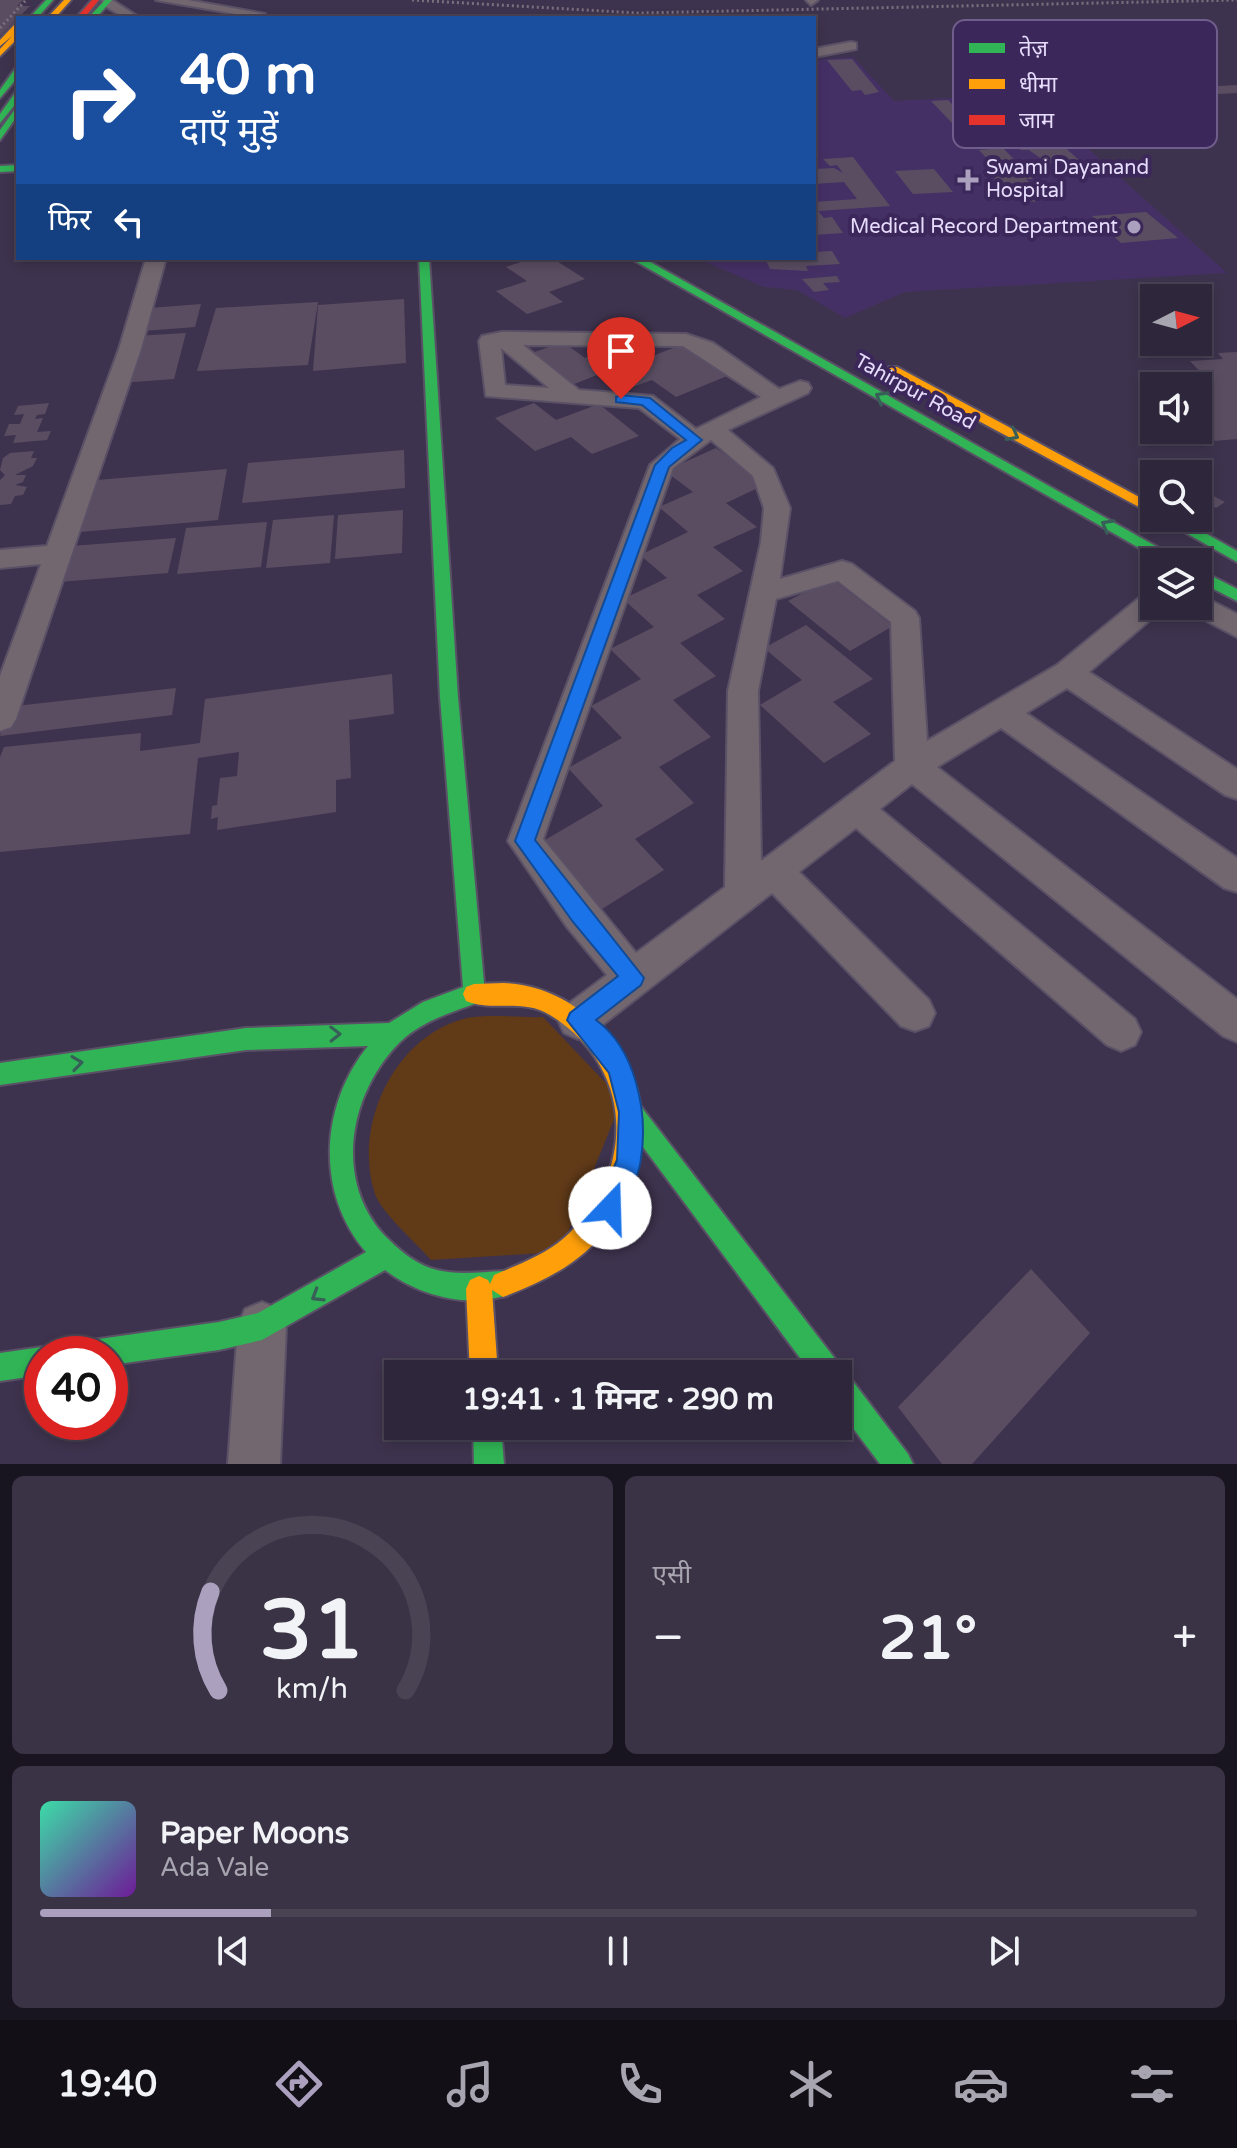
<!DOCTYPE html>
<html lang="hi">
<meta charset="utf-8">
<style>
body{margin:0;font-family:"Varela Round","Noto Sans Devanagari",sans-serif;background:#3a3245;color:#f1f3f6;height:100vh;display:flex;flex-direction:column;font-size:30px;white-space:nowrap}
*{box-sizing:border-box;margin:0}
p{font-size:26px;color:#a7a5af}
.icon{flex:none;width:44px;height:44px;fill:none;stroke:currentColor;stroke-width:2;stroke-linecap:round;stroke-linejoin:round}
.map{position:relative;height:1464px;overflow:hidden}
.drawer{display:flex;flex-direction:column;gap:12px;padding:12px;background:#191520;flex:1}
.drawer>*{flex:none}
.banner{position:absolute;left:16px;top:16px;width:800px;height:244px;border-radius:0px;box-shadow:0 4px 12px #0003,0 0 0 2px #494354;background:#1a4fa0;color:#fff;overflow:hidden}
.needle{width:52px;rotate:84deg}
.fabs{position:absolute;left:1140px;top:284px;display:grid;gap:16px}
.fabs a{display:grid;place-items:center;width:72px;height:72px;border-radius:0px;background:#2e263a;box-shadow:0 4px 12px #0003,0 0 0 2px #494354;font-size:40px}
.speed{position:absolute;left:24px;top:1336px;display:flex;gap:16px;font-size:40px;font-weight:700;text-align:center}
.speed>*{display:grid;place-content:center;width:104px;height:104px;border-radius:50%;background:#2e263a;box-shadow:0 4px 12px #0003,0 0 0 2px #494354;line-height:1}
.speed .limit{border:12px solid #d22;background:#fff;color:#111}
.pin{position:absolute;display:grid;place-items:center;width:68px;height:68px;color:#fff;margin:-82px -34px;border-radius:50% 50% 50% 0;rotate:-45deg;box-shadow:0 0 8px #0007}
.pin .icon{rotate:45deg}
.me{position:absolute;width:88px;margin:-44px;rotate:21deg;stroke-linejoin:round;filter:drop-shadow(0 0 6px #0008)}
.turn{display:flex;align-items:center;gap:28px;height:168px;padding:0 32px;font-size:36px}
.turn .icon{width:104px;height:104px;stroke-width:2.5}
.turn b{display:block;font-size:56px;line-height:68px}
.then{display:flex;align-items:center;height:76px;padding:0 32px;background:#0003;gap:16px;font-size:30px}
.big{font-size:60px;font-weight:700;line-height:1.1}
.drawer .widget{flex:1;display:flex;flex-direction:column;justify-content:center;gap:12px;min-width:0;padding:0 28px;border-radius:12px;background:#3a3245}
.drawer .dial{align-items:center;gap:0}
.dial svg{height:208px;overflow:visible;fill:none;stroke:#494354;stroke-width:7;stroke-linecap:round;text-anchor:middle}
.dial text{fill:#f1f3f6;stroke:none}
.song{display:flex;align-items:center;gap:24px}
.cover{width:96px;height:96px;border-radius:12px;background:linear-gradient(135deg,hsl(160 70% 55%),hsl(280 70% 35%))}
.played{height:8px;border-radius:4px;background:linear-gradient(90deg,#aba1bf 20%,#494354 20%)}
.keys{display:flex;justify-content:space-around;direction:ltr}
.heat{display:flex;justify-content:space-between;align-items:center;font-size:44px;direction:ltr}
.drawer .tiles{flex:1;display:grid;gap:12px;grid-template-columns:1fr 1fr}
.widget:last-child{grid-column:span 2}
.trip{position:absolute;left:384px;top:1360px;width:468px;height:80px;border-radius:0px;background:#2e263a;box-shadow:0 4px 12px #0003,0 0 0 2px #494354;font-weight:700;line-height:80px;text-align:center}
.tab-bar{display:flex;height:128px;justify-content:space-around;align-items:center;background:#120f17;color:#a7a5af}
.tab-bar .icon{width:56px;height:56px}
.tab-bar .current{color:#aba1bf}
.tab-bar b{font-size:36px;color:#f1f3f6}
.map>svg:first-child{display:block}
.built{fill:#453065}
.green{fill:#613a18}
.building{fill:#5a4d62}
.lines{fill:none;stroke-linecap:round;stroke-linejoin:round}
.street-casing{stroke:#5a5167;stroke-width:4}
.fast-casing{stroke:#5a5167;stroke-width:4}
.slow-casing{stroke:#5a5167;stroke-width:4}
.jam-casing{stroke:#5a5167;stroke-width:4}
.street{fill:#72676f;fill-rule:evenodd}
.fast{fill:#30b455;fill-rule:evenodd}
.slow{fill:#ff9f0a;fill-rule:evenodd}
.jam{fill:#e5322d;fill-rule:evenodd}
.rail{stroke:#7a707d;stroke-width:3;stroke-dasharray:2 3;stroke-linecap:butt}
.oneway{stroke:#375f58}
.route{fill:#1a73e8;stroke:#114b97;stroke-width:2}
.poi-dot{fill:#aba1bf;stroke:#3c275a;stroke-width:3}
.labels{text-anchor:middle;dominant-baseline:central;stroke-width:8;stroke-linejoin:round;paint-order:stroke}
.far-poi-label{font-size:20px;fill:#e6dcfc;stroke:#3c275a;text-anchor:start}
.far-street-label{font-size:20px;fill:#e6dcfc;stroke:#3c275a}
.key{fill:#3c275a;stroke:#6f5d8b;stroke-width:2}
.key-label{font-size:22px;fill:#e6dcfc}
</style>
<div class="map">
<svg width="1237" height="1464" viewBox="0 0 1237 1464">
<rect width="100%" height="100%" fill="#3e334e"/>
<path class="built" d="M853 57 894 101 1027 94 1227 273 905 292 845 318 797 290 764 287 696 258H814V60Z"/>
<path class="green" d="M543 1017 622 1100 560 1252 431 1260C417 1244 381 1212 375 1194 353 1128 392 1039 463 1019 486 1013 519 1018 543 1017Z"/>
<path class="building" d="M0 0H23L17 6H30L0 36Z
M852 59 879 92 865 95 861 90 852 91 827 60Z
M1237 85V93L1197 95 1186 88Z
M998 98 1011 110H959L973 124 954 125 931 101 948 100 955 107 974 106 968 100Z
M1009 116 1032 118 1080 161 1065 162 1070 167 1060 163H1047L1029 150H1021L1018 147H1023L1019 143 979 147 960 126 1007 127 1000 120H1012Z
M1003 148 1033 179H1026L1043 197H1032L1036 202 1014 199 1010 195H1018L1008 192 992 176 1002 175 979 150Z
M853 157 890 206 818 211 824 218 832 217 843 233 814 235V202L857 199 844 182 814 184V169L834 168 843 173 837 165 830 166 823 159Z
M934 169 953 192 913 194 895 171Z
M1146 212 1178 238 1121 243 1092 216Z
M832 251 840 264 806 266 808 271 770 269 765 258H814V252Z
M533 258H552L585 279 549 292 563 302 527 314 496 291 527 281 506 267Z
M837 276 840 282 823 283 829 290 814 292 802 279Z
M404 299 406 363 313 371 318 305Z
M318 302 308 365 197 371 216 308Z
M201 304 195 327 143 331 150 308Z
M186 333 174 379 120 383 135 336Z
M563 342 585 358 622 345 642 360 681 345 727 376 676 397 652 380 619 392 597 375 569 386 529 354Z
M1237 352V439L1215 441 1198 421V386H1169L1166 382 1208 380 1190 361 1223 359 1218 353Z
M49 403 45 414 37 415 35 419 43 418 37 432 51 431 47 440 13 443 16 435 4 436 9 424H20L24 414 14 415 18 406Z
M534 403 556 420 599 404 639 436 592 454 571 437 535 451 495 418Z
M716 448 766 484 726 503 757 527 713 547 743 571 697 595 725 619 680 643 716 676 673 700 711 737 659 767 694 803 635 839 664 870 602 909 545 840 603 806 568 768 622 738 591 706 641 679 610 649 654 627 623 599 667 578 640 555 688 532 659 507 693 492 665 471Z
M404 450 405 488 242 503 248 463Z
M34 451 31 458H37L33 466 15 475H26L23 482 15 485 27 487 23 495 15 496 11 504 0 505V480L5 475 0 470 3 458 10 453Z
M227 469 218 520 68 533 85 481Z
M1198 488 1225 502 1216 508 1198 498Z
M403 510 402 553 335 559 338 515Z
M334 515 330 563 266 568 273 520Z
M267 522 261 567 177 574 186 528Z
M176 538 168 573 59 582 71 546Z
M831 578 893 626 850 651 788 601Z
M806 625 873 679 833 702 871 734 824 763 760 705 802 680 764 648Z
M392 674 394 714 349 720 351 778 336 780V812L217 830 218 817 211 819 212 806 217 805 220 778 237 776 239 752 198 758 190 834 0 852V757L4 747 141 733 140 751 200 743 205 699Z
M176 688 172 715 0 736 7 707Z
M1031 1269 1090 1333 972 1464H942L898 1407Z"/>
<g class="lines">
<defs>
<path id="street" d="M102 0H112L140 18H125L103 5Z
M156 0H188L265 14 259 18Z
M806 0H818L811 5Z
M851 42 856 43V49L814 57V49Z
M146 258H166L141 349 16 719 11 727 0 731V676L41 564 0 568V550L47 546 119 349Z
M502 332 686 334 713 343 779 389 800 381 808 383 811 388 808 393 728 430 773 468 790 508 780 579 842 561 852 564 915 611 919 618 927 741 1057 665 1144 594 1154 591V606L1164 608 1089 672 1237 769V799L1225 795 1067 688 1026 713 1237 858V892L1224 888 1001 728 937 767 1237 999V1042L1223 1036 912 784 880 809 1135 1019 1141 1032 1135 1045 1121 1051 1107 1045 856 828 799 872 929 1000 935 1013 929 1026 915 1031 901 1026 772 893 592 1033 578 1039 564 1033 558 1020 564 1007 607 975 567 927 508 841 650 465 680 439 639 408 486 396 479 341 482 336ZM523 345 683 346 761 397 696 429 653 396 579 390ZM501 348 549 388 505 385ZM711 440 753 476 764 508 761 542 728 691 725 887 636 953 543 839 673 468ZM838 581 891 622 895 761 761 861 758 691 776 599Z
M1198 594 1237 614V637L1188 611 1185 606H1198Z
M262 1302 279 1309 286 1326 280 1464H228L238 1326 245 1309Z"/>
<path id="fast" d="M46 0H53L37 18H29Z
M105 0H112L96 18H88Z
M15 69H18V77L0 98V90Z
M15 93H18V101L0 123V114Z
M18 105V115L0 140V130Z
M18 165V171L0 172V166Z
M419 258H429L458 697 485 994 482 1001C453 1012 423 1020 400 1042 349 1093 333 1180 385 1236 398 1249 413 1262 430 1268 453 1276 479 1272 503 1271L512 1275 516 1284 512 1293C471 1310 419 1296 385 1270L262 1340 219 1350 110 1365V1354H78L82 1344 92 1340 219 1322 258 1313 366 1252C315 1193 320 1105 368 1046L246 1050 0 1085V1063L246 1028 389 1023 423 1002 463 987 440 697Z
M630 258H643L1184 562H1164Z
M1160 518H1178L1237 551V562Z
M1198 569 1237 589V601L1198 581Z
M631 1100 639 1104 839 1364 842 1373 848 1375 908 1454 913 1464H880L838 1408V1374H812L623 1120 619 1112 623 1104Z
M42 1347 53 1354H42V1375L0 1381V1353Z
M473 1426H501L504 1464H474Z"/>
<path id="slow" d="M64 0H71L55 18H47Z
M15 24H18V38L0 56V49L12 36 0 46V40Z
M889 367H897L1154 505V515L889 373Z
M504 983C571 985 634 1044 641 1111 645 1151 631 1194 608 1227 581 1264 544 1281 503 1297L492 1290 498 1374H470L466 1289 470 1280 479 1276 488 1280 490 1284 494 1275C519 1264 543 1256 564 1238 637 1173 635 1067 550 1015 523 998 493 1012 466 1001L463 994 466 987 474 984Z"/>
<path id="jam" d="M92 0H99L84 18H76Z"/>
</defs>
<use href="#street" class="street-casing"/>
<use href="#fast" class="fast-casing"/>
<use href="#slow" class="slow-casing"/>
<use href="#jam" class="jam-casing"/>
<use href="#street" class="street"/>
<use href="#fast" class="fast"/>
<use href="#slow" class="slow"/>
<use href="#jam" class="jam"/>
<path class="rail" d="M412 0 638 13 1237 0
M0 28 26 0"/>
</g>
<defs><path id="oneway-chevron" d="M-2-3.5L2.5 0L-2 3.5" fill="none" stroke-width="1.6" stroke-linecap="round" stroke-linejoin="round" transform="scale(2)"/></defs>
<g class="oneway">
<use href="#oneway-chevron" transform="translate(881 397) rotate(-151)"/>
<use href="#oneway-chevron" transform="translate(1013 435) rotate(28)"/>
<use href="#oneway-chevron" transform="translate(1107 525) rotate(-151)"/>
<use href="#oneway-chevron" transform="translate(335 1034) rotate(-1)"/>
<use href="#oneway-chevron" transform="translate(77 1063) rotate(-8)"/>
<use href="#oneway-chevron" transform="translate(317 1296) rotate(149)"/>
</g>
<path class="route" d="M621 395 650 398 702 440 669 467 535 840 644 978 641 985 596 1020C636 1049 648 1113 641 1158 639 1177 627 1199 619 1217L610 1221 601 1217 597 1208 617 1160 619 1112 609 1073 567 1020 570 1013 618 976 573 922 515 841 655 465 672 448 686 440 642 405 616 402V397Z"/>
<g class="poi-dot">
<path d="M964 168h8v8h8v8h-8v8h-8v-8h-8v-8h8z"/>
<circle cx="1134" cy="227" r="8"/>
</g>
<g class="labels">
<g class="far-poi-label">
<text x="986" y="168">Swami Dayanand<tspan x="986" dy="23">Hospital</tspan></text>
<text x="1118" y="227" text-anchor="end">Medical Record Department</text>
</g>
<g class="far-street-label">
<text transform="translate(915 392) rotate(29)">Tahirpur Road</text>
</g>
</g>
<rect x="953" y="20" width="264" height="128" rx="12" class="key"/>
<rect x="969" y="43" width="36" height="10" fill="#30b455"/>
<rect x="969" y="79" width="36" height="10" fill="#ff9f0a"/>
<rect x="969" y="115" width="36" height="10" fill="#e5322d"/>
<g class="key-label">
<text x="1019" y="56">तेज़</text>
<text x="1019" y="92">धीमा</text>
<text x="1019" y="128">जाम</text>
</g>
</svg>
<div class="fabs">
<a><svg class="needle" viewBox="-14 -14 28 28"><path d="M0-13l5 13h-10z" fill="#e53935"/><path d="M0 13l5-13h-10z" fill="#a7a5af"/></svg></a>
<a><svg class="icon" aria-label="sound" viewBox="0 0 24 24"><path d="M4 9h4l5-4v14l-5-4H4zM17 9q2 3 0 6"/></svg></a>
<a><svg class="icon" aria-label="search" viewBox="0 0 24 24"><circle cx="10" cy="10" r="6"/><path d="M15 15l6 6"/></svg></a>
<a><svg class="icon" aria-label="layers" viewBox="0 0 24 24"><path d="M12 4l9 5-9 5-9-5zM3 14l9 5 9-5"/></svg></a>
</div>
<div class="speed"><div class="limit">40</div></div>
<div class="pin" style="left:621px;top:399px;background:#d93025"><svg class="icon" aria-label="arrive" viewBox="0 0 24 24"><path d="M6 21V4h12l-3 4 3 4H6"/></svg></div>
<svg class="me" style="left:610px;top:1208px" viewBox="-20 -20 40 40"><circle r="19" fill="#fff"/><path d="M0-13L10 11 0 6-10 11z" fill="#1a73e8"/></svg>
<div class="trip">19:41 · 1 मिनट · 290 m</div>
<div class="banner">
<div class="turn"><svg class="icon" aria-label="right" viewBox="0 0 24 24"><path d="M7 20v-9h11M14 6l5 5-5 5"/></svg><div><b>40 m</b>दाएँ मुड़ें</div></div>
<div class="then">फिर<svg class="icon" aria-label="left" viewBox="0 0 24 24"><path d="M17 20v-9H6M10 6l-5 5 5 5"/></svg></div>
</div>
</div>
<section class="drawer">
<div class="tiles">
<div class="widget dial"><svg viewBox="0 0 100 80">
<path d="M14 69A42 42 0 1 1 86 69"/>
<path d="M14 69A42 42 0 0 1 11 31" stroke="#aba1bf"/>
<text x="50" y="56" font-size="32" font-weight="700">31</text>
<text x="50" y="72" font-size="11">km/h</text>
</svg></div>
<div class="widget"><p>एसी</p>
<div class="heat"><a>−</a><b class="big">21°</b><a>+</a></div>
</div>
<div class="widget">
<div class="song"><i class="cover"></i><div><b>Paper Moons</b><p>Ada Vale</p></div></div>
<div class="played"></div>
<div class="keys"><svg class="icon" aria-label="previous" viewBox="0 0 24 24"><path d="M18 5L8 12l10 7zM5 5v14"/></svg><svg class="icon" aria-label="pause" viewBox="0 0 24 24"><path d="M8 5v14M16 5v14"/></svg><svg class="icon" aria-label="next" viewBox="0 0 24 24"><path d="M6 5l10 7-10 7zM19 5v14"/></svg></div>
</div>
</div>
</section>
<nav class="tab-bar">
<b>19:40</b>
<svg class="icon current" aria-label="directions" viewBox="0 0 24 24"><path d="M12 3l9 9-9 9-9-9zM9 14v-3h6M13 9l2 2-2 2"/></svg>
<svg class="icon" aria-label="music" viewBox="0 0 24 24"><path d="M9 18V5l10-2v13"/><circle cx="6" cy="18" r="3"/><circle cx="16" cy="16" r="3"/></svg>
<svg class="icon" aria-label="phone" viewBox="0 0 24 24"><path d="M5 4h4l2 5-3 2q2 4 5 5l2-3 5 2v4C11 20 4 13 5 4z"/></svg>
<svg class="icon" aria-label="climate" viewBox="0 0 24 24"><path d="M12 3v18M4 7l16 10M4 17L20 7"/></svg>
<svg class="icon" aria-label="car" viewBox="0 0 24 24"><path d="M5 17H2v-5l4-1 3-4h7l3 4 3 1v5h-3M9 17h6M6 11h13"/><circle cx="7" cy="17" r="2"/><circle cx="17" cy="17" r="2"/></svg>
<svg class="icon" aria-label="filters" viewBox="0 0 24 24"><path d="M4 7h16M4 17h16"/><circle cx="9" cy="7" r="2"/><circle cx="15" cy="17" r="2"/></svg>
</nav>
